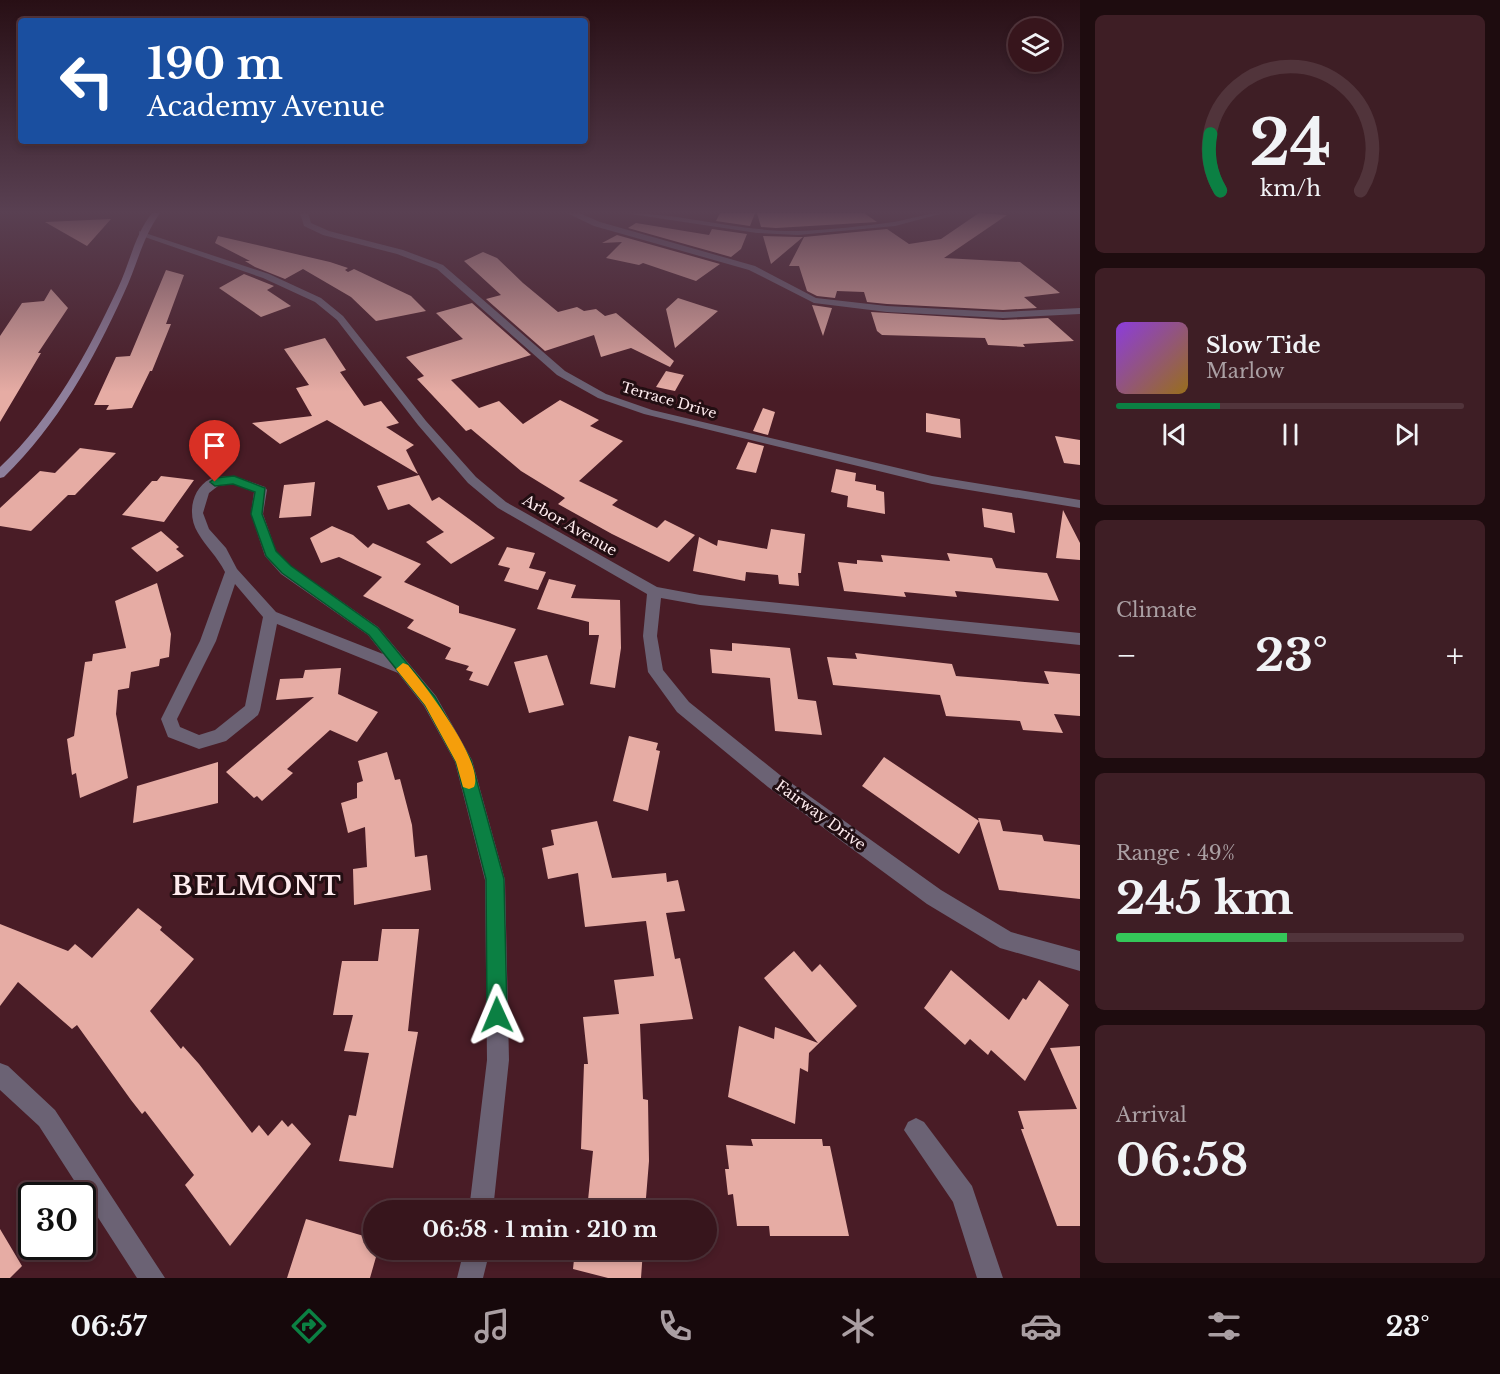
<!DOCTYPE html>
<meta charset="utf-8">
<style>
body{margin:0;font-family:"Libre Baskerville",serif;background:#3e1e25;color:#f1f3f6;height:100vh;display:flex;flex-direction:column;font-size:22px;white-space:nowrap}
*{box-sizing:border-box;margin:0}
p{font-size:20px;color:#aa9fa3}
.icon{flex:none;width:33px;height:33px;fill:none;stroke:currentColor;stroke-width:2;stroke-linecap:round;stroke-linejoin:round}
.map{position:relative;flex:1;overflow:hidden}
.side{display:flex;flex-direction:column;gap:15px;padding:15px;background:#1e0c0f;width:420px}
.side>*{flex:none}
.top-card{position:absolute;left:18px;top:18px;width:570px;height:126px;border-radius:6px;box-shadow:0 3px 9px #0003,0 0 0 2px #51343b;background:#1a4fa0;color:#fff;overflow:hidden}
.fabs{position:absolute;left:1008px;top:18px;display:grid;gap:12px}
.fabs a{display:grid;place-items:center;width:54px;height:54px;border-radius:50%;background:#37151c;box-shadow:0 3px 9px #0003,0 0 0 2px #51343b;font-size:30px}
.speed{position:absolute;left:18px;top:1182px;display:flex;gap:12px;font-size:30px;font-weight:700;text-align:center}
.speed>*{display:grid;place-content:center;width:78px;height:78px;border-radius:50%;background:#37151c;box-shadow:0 3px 9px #0003,0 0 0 2px #51343b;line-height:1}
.speed .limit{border:3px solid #111;border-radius:9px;background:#fff;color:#111}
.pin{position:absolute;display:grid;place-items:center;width:51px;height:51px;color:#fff;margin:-62px -26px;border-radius:50% 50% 50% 0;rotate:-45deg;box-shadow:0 0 6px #0007}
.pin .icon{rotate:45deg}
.me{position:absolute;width:66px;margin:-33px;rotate:359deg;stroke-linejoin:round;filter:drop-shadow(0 0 4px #0008)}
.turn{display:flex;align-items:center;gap:21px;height:126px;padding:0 30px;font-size:27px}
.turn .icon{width:78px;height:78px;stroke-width:2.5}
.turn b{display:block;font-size:42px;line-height:51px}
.big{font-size:45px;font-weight:700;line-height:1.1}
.side .tile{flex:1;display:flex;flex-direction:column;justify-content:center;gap:9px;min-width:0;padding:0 21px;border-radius:9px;background:#3e1e25}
.side .dial{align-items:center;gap:0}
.dial svg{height:156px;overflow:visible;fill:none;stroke:#51343b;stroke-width:7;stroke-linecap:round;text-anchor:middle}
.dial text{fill:#f1f3f6;stroke:none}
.song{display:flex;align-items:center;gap:18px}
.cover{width:72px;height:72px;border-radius:9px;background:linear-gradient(135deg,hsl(270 70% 55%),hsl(40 70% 35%))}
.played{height:6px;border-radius:3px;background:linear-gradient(90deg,#0b8043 30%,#51343b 30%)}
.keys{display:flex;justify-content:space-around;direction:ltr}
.heat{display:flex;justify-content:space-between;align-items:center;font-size:33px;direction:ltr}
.charge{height:9px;border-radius:4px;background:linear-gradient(90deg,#34c759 49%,#51343b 0)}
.trip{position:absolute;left:363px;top:1200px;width:354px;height:60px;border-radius:30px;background:#37151c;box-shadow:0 3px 9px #0003,0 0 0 2px #51343b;font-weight:700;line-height:60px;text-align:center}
.tabs{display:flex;height:96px;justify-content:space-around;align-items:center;background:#16080b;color:#aa9fa3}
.tabs .icon{width:42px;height:42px}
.tabs .current{color:#0b8043}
.tabs b{font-size:27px;color:#f1f3f6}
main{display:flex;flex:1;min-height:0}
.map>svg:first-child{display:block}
.building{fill:#e6aca4}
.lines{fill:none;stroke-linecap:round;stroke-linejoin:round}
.minor{fill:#6b6274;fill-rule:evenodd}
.secondary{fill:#8e7f9c;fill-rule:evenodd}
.route{fill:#0b8043;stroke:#07532c;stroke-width:1.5}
.slow{fill:#f59e0b}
.labels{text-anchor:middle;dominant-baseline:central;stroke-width:6;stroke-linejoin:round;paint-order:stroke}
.far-street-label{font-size:14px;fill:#feebee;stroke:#220e12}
.street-label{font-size:15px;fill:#feebee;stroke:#220e12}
.near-district-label{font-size:26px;font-weight:bold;letter-spacing:1.5px;fill:#feebee;stroke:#220e12}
</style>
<main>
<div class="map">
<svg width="1080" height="1278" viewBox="0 0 1080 1278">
<rect width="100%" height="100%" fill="#491c26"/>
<path class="building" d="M720 213H755L750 226 716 221Z
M757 213H864L877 222 776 228 761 227Z
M979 213 1007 215 944 258 1020 262 1060 293 1024 297 1037 308 1003 310 887 304 867 302 864 292 837 291 835 298 817 296 807 291 799 266H789L804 237 887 229 909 244 941 239Z
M111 219 87 246 45 222Z
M636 223 709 235 712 229 747 234 741 249 731 257 628 228Z
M617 235 720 264 696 281 643 263 639 265 606 258 622 242 602 243Z
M218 236 330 262 348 268 345 270 348 272 354 269 411 296 426 311 376 321 351 297 303 269 285 279 255 267 245 261H250L215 243Z
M763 236 798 237H803L771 264Z
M483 252 497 258 523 283 558 312 577 307 584 311 596 309 605 316 616 313 674 361 670 367 631 348 601 357 594 335 545 351 486 299 501 295 464 261Z
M166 270 184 275 166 324H171L152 371H150L132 408 106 410 109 405H94L116 357 130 356Z
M244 274 274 286 267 290 291 306 261 317 219 288Z
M51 289 68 308 38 353H41L0 422V336L22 303 44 301Z
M678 298 718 311 675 348 666 309Z
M472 303 531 355 451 380 479 408 499 401 523 424 560 400 599 420 590 426 623 441 579 481 618 500 612 505 657 528 665 520 695 535 669 562 612 534 558 504 565 498 521 471 471 429 466 431 417 379 424 376 406 357 463 339 436 313Z
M812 305 832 308 823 336Z
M871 312 1003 320 1048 318 1074 341 1023 344 1025 347 988 345 985 338 882 335 877 331Z
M325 338 346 370 340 372 364 406 381 401 399 423 386 427 414 445 406 450 418 474 327 420 280 444 252 423 312 416 296 388 309 385 284 349Z
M666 371 684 375 675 391 656 387Z
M763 408 775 412 768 435 753 431Z
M926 413 960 419 961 438 926 432Z
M1055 436 1080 440V465L1064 463Z
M236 437 235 461 207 465 208 441Z
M748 442 764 446 756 473 736 469Z
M80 448 116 453 75 495H68L31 531 0 526V508L40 471 55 473Z
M836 469 856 473 855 481 876 485V490L884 492 885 514 847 507 848 496 831 492Z
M419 475 432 501 439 497 495 538 451 564 426 542 444 532 409 504 388 510 377 486Z
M161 476 194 480 164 522 122 515 152 481H157Z
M315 482 311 516 279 518 284 485Z
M982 508 1012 513 1015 533 984 527Z
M1063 510 1080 543V560L1056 558Z
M332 526 353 535 368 548 373 543 421 564 404 582 459 606V613L516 629 488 686 469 680 473 672 466 670 469 666 445 659 451 648 407 628 414 620 363 596 382 577 339 557 321 563 310 538Z
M771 529 805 534 801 573H798L799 586 779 584 778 575 746 572 745 581 693 571 699 537 717 546 718 540 767 549Z
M161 531 179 547 176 549 184 556 157 572 131 548Z
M507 547 535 553 529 568 546 572 538 590 504 581 510 568 498 565Z
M947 553 992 558 996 568 1047 573 1059 601 955 591 957 597 904 592 906 597 844 591 838 562 857 564V560L883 562 881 555 950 561Z
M549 579 576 585 571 598 620 600 621 648 615 688 590 684 599 635H589V622L537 609Z
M157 583 171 634 169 657 160 659 159 666 131 672 129 688 118 690 116 714 128 778 80 798 76 773 72 775 67 739 74 736 85 662 92 661 93 654 126 648 115 601Z
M732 643 790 648 798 699 816 701 822 735 775 731 770 678 712 673 710 649 732 651Z
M855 653 952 664 956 676 1049 684 1044 671 1080 674V716L1054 714 1063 733 1023 730 1020 721 946 716 940 695 833 685 827 657 857 659Z
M547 655 564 705 529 713 514 662Z
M341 668 338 694 378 712 357 742 330 730 287 769 293 773 262 801 257 796 254 798 226 772 314 697 276 700 280 679 303 678 305 670Z
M629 736 658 743 656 750 660 751 648 811 613 801Z
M387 752 395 780 400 779 412 825 415 857 427 855 431 890 354 905 353 869 367 867 365 827 348 833 341 803 357 798V783L363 781 358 761Z
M884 757 979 821 978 818 1000 820 1003 831 1042 835 1044 841 1080 845V899L999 890 979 821 959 854 862 786Z
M218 762V803L133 823 137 786Z
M597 821 612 878 666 873 667 882 678 880 685 911 666 913 675 959 680 958 693 1019 640 1024 643 1099 648 1100 649 1161 645 1210H587L593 1151 581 1149 584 1064H588L583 1017 619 1014 614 980 654 976 646 921 585 927 578 873 548 879 542 848 554 845 551 830Z
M138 908 162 927 160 930 194 959 150 1011 181 1049 183 1046 199 1064 252 1133 259 1125 268 1136 282 1120 288 1127 292 1123 311 1144 230 1246 185 1185 194 1175 145 1111 142 1114 131 1100 77 1025 72 1029 18 982 0 1006V924L68 951 75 944 92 958Z
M382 929H419L408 1031 418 1032 393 1168 339 1161 349 1115 356 1116 369 1053 344 1051 353 1015H333L342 961H378Z
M794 951 812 972 820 964 857 1006 809 1053 808 1072 800 1068 795 1124 728 1097 739 1026 774 1039 775 1027 818 1043 764 978Z
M951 970 1009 1020 1023 998 1026 1000 1039 980 1069 1005 1025 1081 991 1050 988 1055 970 1039 965 1045 924 1008Z
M1080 1046V1226H1057L1021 1129H1024L1018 1111 1077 1109 1050 1048Z
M751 1139H822L823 1146H830L849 1236H770L769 1226H737L733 1194 728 1195 725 1169H729L726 1145 753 1146Z
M306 1219 374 1239V1250H378L370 1278H287Z
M0 1229 22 1266 10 1278H0Z
M575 1250H643L641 1278H608L573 1269Z"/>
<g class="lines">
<path class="minor" d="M300 213H308L311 223 329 231 403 250 443 265 565 371 606 394 652 410 932 476 1080 500V508L932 484 644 414 598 398 557 375 437 269 397 254 323 235 304 226Z
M567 213H579L600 222 755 266 816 298 887 306 1003 312 1080 308V314L1003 318 887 312 814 303 749 270 594 226Z
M624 213C683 213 740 232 798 231 829 230 863 226 894 222 911 219 926 213 944 213L895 226 798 235 757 233Z
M139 231 269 274 321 298 343 316 426 421 476 477 506 502 657 587 700 595 1080 633V645L700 605 661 598 657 636 663 670 689 702 780 775 941 890 1011 932 1080 951V971L1000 948 927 904 768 787 677 712 648 672 643 636 647 594 498 508 468 483 418 425 337 320 315 302 263 278 139 235Z
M234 476 265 487 267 490 263 514 276 551 291 566 378 627 436 696 472 760 505 880 509 1060 493 1210H469L487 1060 485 880 455 762 424 706 398 673 277 624 260 710 258 715 226 741 199 749 168 737 161 719 200 641 225 572C217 556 206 547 198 533 187 516 191 489 210 479 217 476 227 477 234 476ZM233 484 254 492 251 514 265 556 281 574 368 635 383 654 276 612 237 569 226 548 209 529 203 513 209 493 218 486ZM235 584 263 617 245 706 215 730 199 735 180 727 177 719 216 641Z
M0 1063 8 1066 55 1110 165 1278H137L39 1126 0 1090Z
M916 1118 924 1122 972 1186 1003 1278H977L953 1202 904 1130 908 1122Z
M464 1250H490L483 1278H457Z"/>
<path class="secondary" d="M152 213H160C142 238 137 266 124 293 93 361 58 424 4 477L0 478V467C53 417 87 354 118 288 130 263 134 236 152 213Z"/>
</g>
<linearGradient id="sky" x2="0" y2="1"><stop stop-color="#280f15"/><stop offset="0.54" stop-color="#594052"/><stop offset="1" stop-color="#594052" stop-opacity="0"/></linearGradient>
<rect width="1080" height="392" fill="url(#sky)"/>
<path class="route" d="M234 476 265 488 262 514 276 551 291 566 378 628 435 697 471 760 504 879 507 1015 504 1022 497 1025 490 1022 487 1015 486 879 456 762 425 705 369 635 282 573 266 556 251 514 255 492 233 484 215 486 210 482 215 478Z"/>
<path class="slow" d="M403 663 408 665C424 684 485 763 474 787L469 789 463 787 456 762 425 705 396 669Z"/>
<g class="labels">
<g class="far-street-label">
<text transform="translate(669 400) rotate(16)">Terrace Drive</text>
</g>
<g class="street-label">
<text transform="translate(570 525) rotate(30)">Arbor Avenue</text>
<text transform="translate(821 815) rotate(36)">Fairway Drive</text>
</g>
<g class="near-district-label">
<text x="257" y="886">BELMONT</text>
</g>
</g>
</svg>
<div class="fabs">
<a><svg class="icon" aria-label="layers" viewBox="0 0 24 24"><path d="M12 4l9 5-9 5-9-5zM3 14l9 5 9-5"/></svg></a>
</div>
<div class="speed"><div class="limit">30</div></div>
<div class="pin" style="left:215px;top:482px;background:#d93025"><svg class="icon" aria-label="arrive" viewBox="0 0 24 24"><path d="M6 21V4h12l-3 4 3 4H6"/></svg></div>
<svg class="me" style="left:497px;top:1015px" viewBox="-20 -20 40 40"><path d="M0-17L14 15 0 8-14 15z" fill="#0b8043" stroke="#fff" stroke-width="4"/></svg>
<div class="trip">06:58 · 1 min · 210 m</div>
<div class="top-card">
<div class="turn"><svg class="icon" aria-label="left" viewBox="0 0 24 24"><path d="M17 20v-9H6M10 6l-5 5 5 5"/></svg><div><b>190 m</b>Academy Avenue</div></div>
</div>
</div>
<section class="side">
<div class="tile dial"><svg viewBox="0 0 100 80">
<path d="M14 69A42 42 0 1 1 86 69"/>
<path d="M14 69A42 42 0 0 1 9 40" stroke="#0b8043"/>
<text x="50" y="56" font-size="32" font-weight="700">24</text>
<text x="50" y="72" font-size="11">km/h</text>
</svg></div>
<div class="tile">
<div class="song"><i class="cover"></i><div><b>Slow Tide</b><p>Marlow</p></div></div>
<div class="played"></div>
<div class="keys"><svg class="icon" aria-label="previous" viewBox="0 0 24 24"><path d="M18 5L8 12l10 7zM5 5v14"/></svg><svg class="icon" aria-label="pause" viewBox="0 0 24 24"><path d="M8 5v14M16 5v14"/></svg><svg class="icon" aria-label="next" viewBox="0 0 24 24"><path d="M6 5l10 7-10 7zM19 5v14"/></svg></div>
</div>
<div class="tile"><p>Climate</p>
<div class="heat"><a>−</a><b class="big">23°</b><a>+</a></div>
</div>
<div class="tile"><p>Range · 49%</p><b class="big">245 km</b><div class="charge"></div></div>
<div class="tile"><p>Arrival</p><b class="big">06:58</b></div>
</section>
</main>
<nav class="tabs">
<b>06:57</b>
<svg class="icon current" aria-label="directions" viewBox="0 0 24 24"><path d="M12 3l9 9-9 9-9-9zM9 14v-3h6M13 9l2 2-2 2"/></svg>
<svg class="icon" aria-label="music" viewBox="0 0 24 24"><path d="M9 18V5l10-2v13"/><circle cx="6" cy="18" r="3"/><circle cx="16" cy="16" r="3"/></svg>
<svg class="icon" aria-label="phone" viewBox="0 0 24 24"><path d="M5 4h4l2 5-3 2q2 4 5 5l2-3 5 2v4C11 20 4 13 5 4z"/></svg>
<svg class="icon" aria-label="climate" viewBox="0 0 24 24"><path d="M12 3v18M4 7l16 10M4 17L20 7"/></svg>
<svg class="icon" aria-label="car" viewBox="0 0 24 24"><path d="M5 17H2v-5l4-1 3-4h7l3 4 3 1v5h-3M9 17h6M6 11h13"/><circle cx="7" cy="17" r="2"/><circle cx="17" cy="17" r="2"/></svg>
<svg class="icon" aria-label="filters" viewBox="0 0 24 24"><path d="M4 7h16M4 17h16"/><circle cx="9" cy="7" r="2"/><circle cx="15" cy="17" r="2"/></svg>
<b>23°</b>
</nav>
